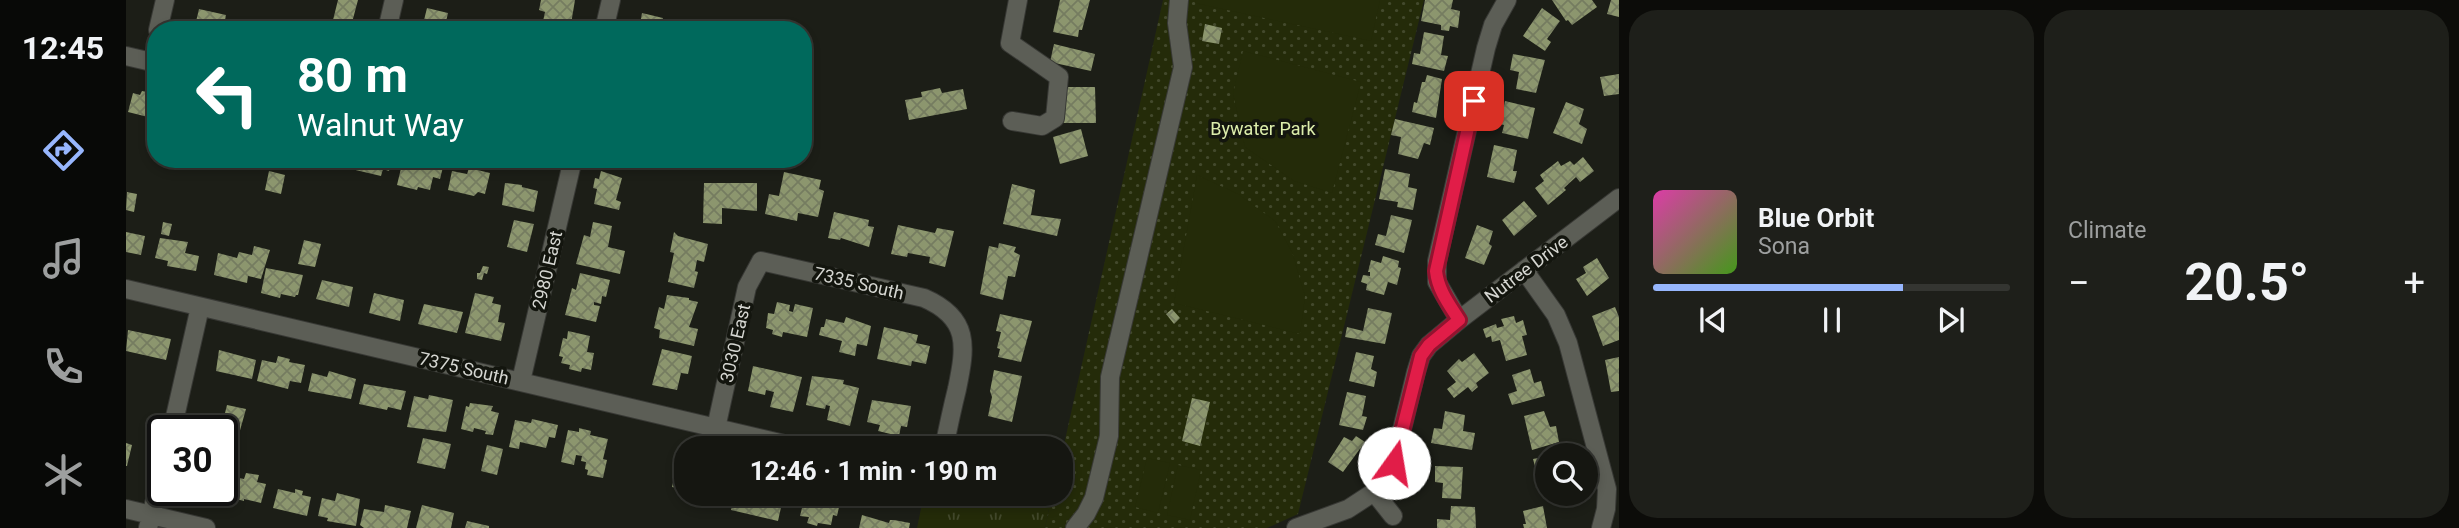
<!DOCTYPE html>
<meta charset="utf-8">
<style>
body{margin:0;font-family:Roboto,sans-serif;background:#1e1f1a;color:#f1f3f6;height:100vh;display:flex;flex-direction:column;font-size:26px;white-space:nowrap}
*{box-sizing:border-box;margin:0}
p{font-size:23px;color:#9d9f9f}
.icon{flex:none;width:38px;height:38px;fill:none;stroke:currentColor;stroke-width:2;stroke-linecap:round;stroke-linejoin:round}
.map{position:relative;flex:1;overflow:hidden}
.drawer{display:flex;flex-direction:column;gap:10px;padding:10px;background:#0c0c09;width:840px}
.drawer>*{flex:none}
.guide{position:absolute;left:21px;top:21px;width:665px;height:147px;border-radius:28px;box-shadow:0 4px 10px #0003,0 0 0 2px #343531;background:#00695c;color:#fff;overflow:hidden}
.controls{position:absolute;left:1409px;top:443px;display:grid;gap:14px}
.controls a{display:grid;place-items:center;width:63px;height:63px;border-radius:50%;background:#151611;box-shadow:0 4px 10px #0003,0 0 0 2px #343531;font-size:35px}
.speed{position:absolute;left:21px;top:415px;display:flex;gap:14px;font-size:35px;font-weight:700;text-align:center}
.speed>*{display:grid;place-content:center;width:91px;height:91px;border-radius:50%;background:#151611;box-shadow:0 4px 10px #0003,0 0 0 2px #343531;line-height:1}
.speed .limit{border:4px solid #111;border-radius:10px;background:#fff;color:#111}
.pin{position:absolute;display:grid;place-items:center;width:60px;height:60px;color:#fff;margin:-30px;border-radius:14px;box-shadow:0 4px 10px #0006}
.me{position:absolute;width:77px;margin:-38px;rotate:13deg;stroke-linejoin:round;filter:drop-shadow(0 0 5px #0008)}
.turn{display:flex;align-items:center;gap:24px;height:147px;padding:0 35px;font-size:32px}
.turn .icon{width:91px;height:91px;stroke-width:2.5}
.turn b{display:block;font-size:49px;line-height:60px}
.big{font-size:52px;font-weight:700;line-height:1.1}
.drawer .card{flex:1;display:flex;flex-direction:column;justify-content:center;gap:10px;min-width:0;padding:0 24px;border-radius:28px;background:#1e1f1a}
.song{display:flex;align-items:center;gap:21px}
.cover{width:84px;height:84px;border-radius:10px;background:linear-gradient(135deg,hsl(320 70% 55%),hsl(100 70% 35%))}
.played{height:7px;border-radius:4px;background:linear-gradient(90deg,#97b6fd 70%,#343531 70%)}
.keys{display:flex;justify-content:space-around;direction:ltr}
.heat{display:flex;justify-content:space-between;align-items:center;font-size:38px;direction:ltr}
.drawer .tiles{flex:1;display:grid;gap:10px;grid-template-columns:repeat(2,1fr)}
.trip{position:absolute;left:548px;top:436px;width:399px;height:70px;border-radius:28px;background:#151611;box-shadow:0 4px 10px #0003,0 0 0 2px #343531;font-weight:700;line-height:70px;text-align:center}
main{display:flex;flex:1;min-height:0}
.tab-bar{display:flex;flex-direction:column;width:126px;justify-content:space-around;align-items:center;background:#080907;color:#9d9f9f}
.tab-bar .icon{width:49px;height:49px}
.tab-bar .on{color:#97b6fd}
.tab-bar b{font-size:32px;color:#f1f3f6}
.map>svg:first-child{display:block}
.grass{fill:url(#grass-tufts)}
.park{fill:url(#park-dots)}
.garden{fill:#242b09}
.building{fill:url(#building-cross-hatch)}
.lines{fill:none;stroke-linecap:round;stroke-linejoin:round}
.minor-casing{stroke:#383935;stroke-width:20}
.minor{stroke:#5c5e56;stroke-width:18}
.route-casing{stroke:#92132f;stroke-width:18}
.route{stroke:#e11d48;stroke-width:12}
.labels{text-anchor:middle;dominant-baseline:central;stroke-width:7;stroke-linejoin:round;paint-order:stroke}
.park-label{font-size:18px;fill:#dcedab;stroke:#13150e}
.street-label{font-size:18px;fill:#d5d6d1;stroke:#13150e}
</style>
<main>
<nav class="tab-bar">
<b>12:45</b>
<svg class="icon on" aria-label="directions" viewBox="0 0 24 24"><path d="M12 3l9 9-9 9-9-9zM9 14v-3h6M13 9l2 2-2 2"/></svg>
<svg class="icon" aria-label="music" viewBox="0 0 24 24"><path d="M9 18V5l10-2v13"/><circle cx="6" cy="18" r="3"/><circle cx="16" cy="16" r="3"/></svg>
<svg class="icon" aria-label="phone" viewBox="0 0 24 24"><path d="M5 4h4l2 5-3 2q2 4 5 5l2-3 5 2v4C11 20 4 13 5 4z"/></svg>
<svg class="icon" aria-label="climate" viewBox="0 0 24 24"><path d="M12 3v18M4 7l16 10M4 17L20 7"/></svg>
</nav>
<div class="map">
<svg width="1493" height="528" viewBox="0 0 1493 528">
<defs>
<pattern id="grass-tufts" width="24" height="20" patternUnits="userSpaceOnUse" patternTransform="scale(1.75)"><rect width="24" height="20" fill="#242b09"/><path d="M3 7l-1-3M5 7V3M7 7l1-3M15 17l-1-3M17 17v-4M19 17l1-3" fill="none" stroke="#43492c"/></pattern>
<pattern id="park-dots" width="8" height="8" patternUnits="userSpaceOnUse" patternTransform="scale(1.75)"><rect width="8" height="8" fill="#242b09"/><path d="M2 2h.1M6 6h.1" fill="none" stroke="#43492c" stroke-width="1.8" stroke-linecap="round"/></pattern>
<pattern id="building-cross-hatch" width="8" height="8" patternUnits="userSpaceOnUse" patternTransform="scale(1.75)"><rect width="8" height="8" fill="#8c966e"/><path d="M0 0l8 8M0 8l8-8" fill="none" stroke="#757c60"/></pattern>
</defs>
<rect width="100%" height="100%" fill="#1c1e17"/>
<path class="grass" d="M815 494H926L919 528H791L797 499Z"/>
<path class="park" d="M1037 0H1298L1172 514 1141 528H919L926 494H934L935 458Z"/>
<path class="garden" d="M1070 0H1254L1245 41 1069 3Z
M1117 51 1235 82 1206 193 1168 181 1119 147 1107 94Z
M1071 175 1112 194 1149 221 1166 252 1179 296 1174 334 1048 303Z
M1021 458 1044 463 1032 513 1009 507Z
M1052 465 1075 470 1064 520 1041 515Z"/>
<path class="building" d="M212 0H232L224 30 205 28Z
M415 0H449L444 30 416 26 419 12 413 10Z
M934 0H964L956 30H953L952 37 927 32Z
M1299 0H1327L1325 9 1334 11 1332 28 1324 26 1323 31 1315 30V25L1295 21Z
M1426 0H1466L1471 7 1446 25 1442 20 1440 21Z
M1485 0H1493V17L1481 14Z
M301 8 322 13 318 30H292L294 19 298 20Z
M1416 8 1434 21 1421 39 1425 42 1419 51 1397 36Z
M73 9 100 15 97 30H68Z
M516 13 537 18 534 30H513Z
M1079 24 1096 28 1093 44 1076 41Z
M1298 32 1318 36 1315 55 1322 56 1318 71 1286 64 1288 53 1294 54Z
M928 44 969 54 965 71 924 62Z
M1387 54 1419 60 1410 93 1390 89 1393 72 1384 70Z
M1493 74V94L1478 96 1474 77Z
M1301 75 1316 79 1310 118 1286 112 1288 102 1291 103 1296 82H1299Z
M936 87H969L970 123H936Z
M814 88 816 93 837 89 841 109 783 120 779 100 796 97 795 92Z
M16 91 30 94V119L2 112 7 93 14 95Z
M1379 101 1409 108 1402 139 1376 133 1378 125 1374 124Z
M1440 102 1458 109 1453 124 1461 129 1456 144 1427 133Z
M1269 119 1308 128 1304 145 1298 143 1292 159 1272 154 1275 137 1265 135Z
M955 129 962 156 934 164 927 137Z
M1368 145 1391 150 1387 171H1391L1388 183 1361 177Z
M1457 157 1468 171 1454 182 1450 177 1438 188 1440 190 1422 205 1409 188 1418 181 1414 175 1432 161 1435 166 1444 161 1448 165Z
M223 159H266L263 171 257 169 255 176 221 168Z
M477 159H498L496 170 476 165Z
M277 160 317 167 314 179 307 177 304 190 292 187 291 190 271 185Z
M343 168 364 173 359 194 352 192 348 196 322 190 326 171 341 174Z
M1259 169 1284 174 1282 187 1291 189 1287 210 1271 207 1272 202 1253 199Z
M143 171 159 175 155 194 139 190Z
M475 171 496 178 490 200 495 202 493 210 468 204 471 189 467 188 469 178 473 179Z
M658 172 695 180 693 189 698 191 692 217 672 213 671 221 639 214 643 194 653 196Z
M379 183 396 185V187L412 191 408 212 376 205Z
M578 183H631V211L596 208V224L577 223Z
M886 184 909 190 905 215 935 219 931 236 877 224Z
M1 192 11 194 8 212 0 210Z
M1398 201 1411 216 1388 236 1376 220Z
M708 212 743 220 742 226 748 227 743 247 715 238 714 240 702 238Z
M1265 215 1286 220 1278 253 1249 245 1252 234 1260 236Z
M388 220 408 224 401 252 381 247Z
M37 222 46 224 43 236 35 234Z
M467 222 486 226 482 247 499 251 494 274 450 264 458 235 464 237Z
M772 225 809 233 811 228 828 231 819 267 803 263 804 257 782 253 781 257 765 254Z
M1351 225 1367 231 1363 244 1366 246 1358 265 1339 258Z
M0 232 19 236 15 255 0 252Z
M548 232 552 236 582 244 578 262 571 260 569 271 572 272 568 288 542 282 548 253 544 252Z
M34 238 62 242 59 253 73 256 70 271 41 266 42 261 29 258Z
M178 240 195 244 189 267 172 264Z
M873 243 890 247 888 252 894 255 889 277 882 276 877 300 854 294 863 246 872 248Z
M128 246 144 250 135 279 122 276 121 283 88 275 92 253 111 258 113 252 126 255Z
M1257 256 1273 261 1272 267 1275 268 1271 285 1262 282 1258 295 1240 290 1241 284 1235 282 1237 275 1244 276V272H1242L1245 260 1255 263Z
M1471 258 1483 278 1461 296 1450 279 1460 273 1457 267Z
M357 266 363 267 361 274 358 273 356 280 351 279V273H354Z
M140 268 177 275 172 295H170L169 297 155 294 154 298 135 293Z
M454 273 484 280 480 297 476 296 475 304 468 302V305L474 306 470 322 439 315 446 288 450 290Z
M196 280 227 287 223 307 190 299Z
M248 293 278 300 274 321 243 313Z
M349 293 368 297 366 303 375 305 372 322 379 323 375 341 339 333Z
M541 295 563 298V300L572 302 563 327 572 329 568 346 533 338 534 330 528 328 533 307 538 309Z
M651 302 664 305 663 311 667 312 669 304 687 308 681 337 657 332 656 337 646 334 647 330 640 328 642 313 648 314Z
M298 304 337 312 331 333 292 324Z
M1489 307 1493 317V340L1477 346 1466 316Z
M1242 308 1266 313 1259 344 1219 337 1221 327 1237 331Z
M1046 309 1054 318 1048 324 1040 314Z
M874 314 906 321 895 362 872 357 874 349 871 348 875 332 870 331Z
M1388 316 1390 323 1397 320 1401 335 1396 336 1401 355 1380 361 1374 340 1366 342 1365 336 1360 338 1357 329 1370 324 1371 328 1378 326 1375 319Z
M720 317 745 326 741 346 731 344 729 356 713 352 716 341 693 335 695 327H698L700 319 718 323Z
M758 327 792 335 790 343 804 346 800 364 786 361 785 366 751 359Z
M2 330 45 339 40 360 0 351Z
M442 331 464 336 461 352 468 353 465 370 456 368 455 372 443 369 444 365 435 363 437 357 433 356 437 338 441 339Z
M536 349 566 356 562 374 555 373 551 390 526 385Z
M93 350 130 360 126 379 90 371Z
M1230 352 1248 356 1245 369 1251 372 1248 387 1223 381Z
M1348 353 1363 373 1350 383 1352 387 1346 392 1342 387 1328 398 1321 389 1330 382 1321 371 1333 359 1336 362Z
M152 356 164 359 163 362 179 365 175 383 164 381 162 389 131 381 136 360 150 363Z
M1493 357V391L1485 392 1479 360Z
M627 366 676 377 667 412 644 407 648 392 640 390 639 395 622 391Z
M1404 369 1408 383 1415 381 1419 396 1386 405 1382 394 1391 391 1386 375Z
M868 370 896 376 886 422 862 416 866 397 864 391Z
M203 371 230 379 225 399 182 391 186 373 201 377Z
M686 376 718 380 717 384 733 388 724 426 701 420 704 406 700 405 699 409 680 405Z
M238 384 280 391 275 410 262 407 261 410 233 404Z
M1221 392 1240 396 1236 416 1241 417 1237 430 1213 425Z
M303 395 327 400 320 432 281 427 288 396 302 399Z
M1066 398 1084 402 1074 446 1056 441Z
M746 400 785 406 781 427 775 426 773 436 752 431 754 425 741 422Z
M344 403 367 406 365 411 373 413 367 435 359 434 360 431 348 428 347 432 335 429 340 406 343 407Z
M101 405 120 409 113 434 95 429Z
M1319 411 1339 415 1337 431 1349 433 1346 450 1305 443 1308 428 1316 429Z
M1418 411 1424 427 1430 426 1433 442 1406 450 1398 416Z
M406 419 432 425 429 438 423 437 420 448 394 442 393 449 383 447 389 420 405 423Z
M453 428 465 431 464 435 482 439 477 459 481 460 477 478 461 475 462 470 459 469 460 462 455 461 456 456 450 455 448 465 435 462 442 430 453 432Z
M1230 436 1239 442 1217 472 1202 462 1218 437 1226 441Z
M297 438 325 444 319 469 291 463Z
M0 443 6 445 1 466H0Z
M361 445 377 449 371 475 355 471Z
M1421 456V495L1417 496 1407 459Z
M552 461 560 463V490L546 487Z
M1309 466 1337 467 1335 499 1316 498 1317 483 1309 482Z
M120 473 133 475 131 482 140 484 135 503 118 499V501L110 499V497L100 494 104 476 118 479Z
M152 489 169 493V489L177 491 176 495 185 497 181 516 147 508Z
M211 493 234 499 230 526 201 521 202 518 192 516 196 498 209 501Z
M575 494H597L594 507 573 503Z
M609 494H658L652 521 605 510Z
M676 494 687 496 688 494H716L711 516 707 515 705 525 692 523 691 526 681 523 683 517 674 516 676 508 673 507Z
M259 505 285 511 281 528H238L234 525 238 509 258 512Z
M296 505 328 513 325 528H290Z
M1325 506 1349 507 1350 528H1311V519L1324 520Z
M1417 506 1421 528H1398L1397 524H1400L1397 511Z
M736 515 763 523 764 520H768L784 523 783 528H733Z
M341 521 363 526V528H339Z"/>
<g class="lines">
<defs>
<path id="minor" d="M32 30 39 0
M261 30 268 0
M478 30 485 0
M0 56 30 63
M886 121 916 126 929 118 933 77 884 43 892 0
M1398 270 1430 315 1442 343 1481 489 1480 509 1475 528
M0 289 675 448
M1333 320 1311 282V261L1360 48 1367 25 1381 0
M395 381 447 159
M590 428 621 287 635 261 798 298C844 318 840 346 831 389 826 409 822 428 818 448
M46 430 74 307
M1248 492 1267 516
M0 509 80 528
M22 528 37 468
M949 528 960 514 968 498 983 436 984 377 1057 67 1051 23 1053 0
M1170 528 1222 509 1248 492 1261 477 1268 462 1290 372 1295 356 1303 345 1333 320 1493 198"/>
</defs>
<use href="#minor" class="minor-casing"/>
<use href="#minor" class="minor"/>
</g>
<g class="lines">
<defs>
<path id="route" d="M1268 463 1295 356 1303 345 1333 320C1323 304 1312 290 1310 271L1348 101"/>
</defs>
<use href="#route" class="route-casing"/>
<use href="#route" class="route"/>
</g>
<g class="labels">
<g class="park-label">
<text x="1137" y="128">Bywater Park</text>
</g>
<g class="street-label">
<text transform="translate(1400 269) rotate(-37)">Nutree Drive</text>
<text transform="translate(421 270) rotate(-77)">2980 East</text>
<text transform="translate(733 283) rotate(13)">7335 South</text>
<text transform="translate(609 343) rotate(-77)">3030 East</text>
<text transform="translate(338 368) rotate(13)">7375 South</text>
</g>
</g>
</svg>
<div class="controls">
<a><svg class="icon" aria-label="search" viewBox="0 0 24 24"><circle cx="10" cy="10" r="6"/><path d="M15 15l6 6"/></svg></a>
</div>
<div class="speed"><div class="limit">30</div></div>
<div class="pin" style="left:1348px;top:101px;background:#d93025"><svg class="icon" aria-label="arrive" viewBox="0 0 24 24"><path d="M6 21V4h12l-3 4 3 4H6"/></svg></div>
<svg class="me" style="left:1268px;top:463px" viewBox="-20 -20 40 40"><circle r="19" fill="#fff"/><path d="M0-13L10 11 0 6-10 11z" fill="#e11d48"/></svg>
<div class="trip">12:46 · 1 min · 190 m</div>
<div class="guide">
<div class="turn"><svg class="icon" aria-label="left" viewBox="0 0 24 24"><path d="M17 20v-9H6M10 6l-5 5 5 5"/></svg><div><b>80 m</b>Walnut Way</div></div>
</div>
</div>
<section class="drawer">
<div class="tiles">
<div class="card">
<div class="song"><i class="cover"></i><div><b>Blue Orbit</b><p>Sona</p></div></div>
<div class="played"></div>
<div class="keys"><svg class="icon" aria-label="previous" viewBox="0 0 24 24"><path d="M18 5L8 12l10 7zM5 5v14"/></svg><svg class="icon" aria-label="pause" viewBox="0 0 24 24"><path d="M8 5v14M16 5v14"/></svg><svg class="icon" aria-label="next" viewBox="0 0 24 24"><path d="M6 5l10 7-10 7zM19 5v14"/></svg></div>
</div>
<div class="card"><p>Climate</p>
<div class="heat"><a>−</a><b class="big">20.5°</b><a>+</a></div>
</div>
</div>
</section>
</main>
